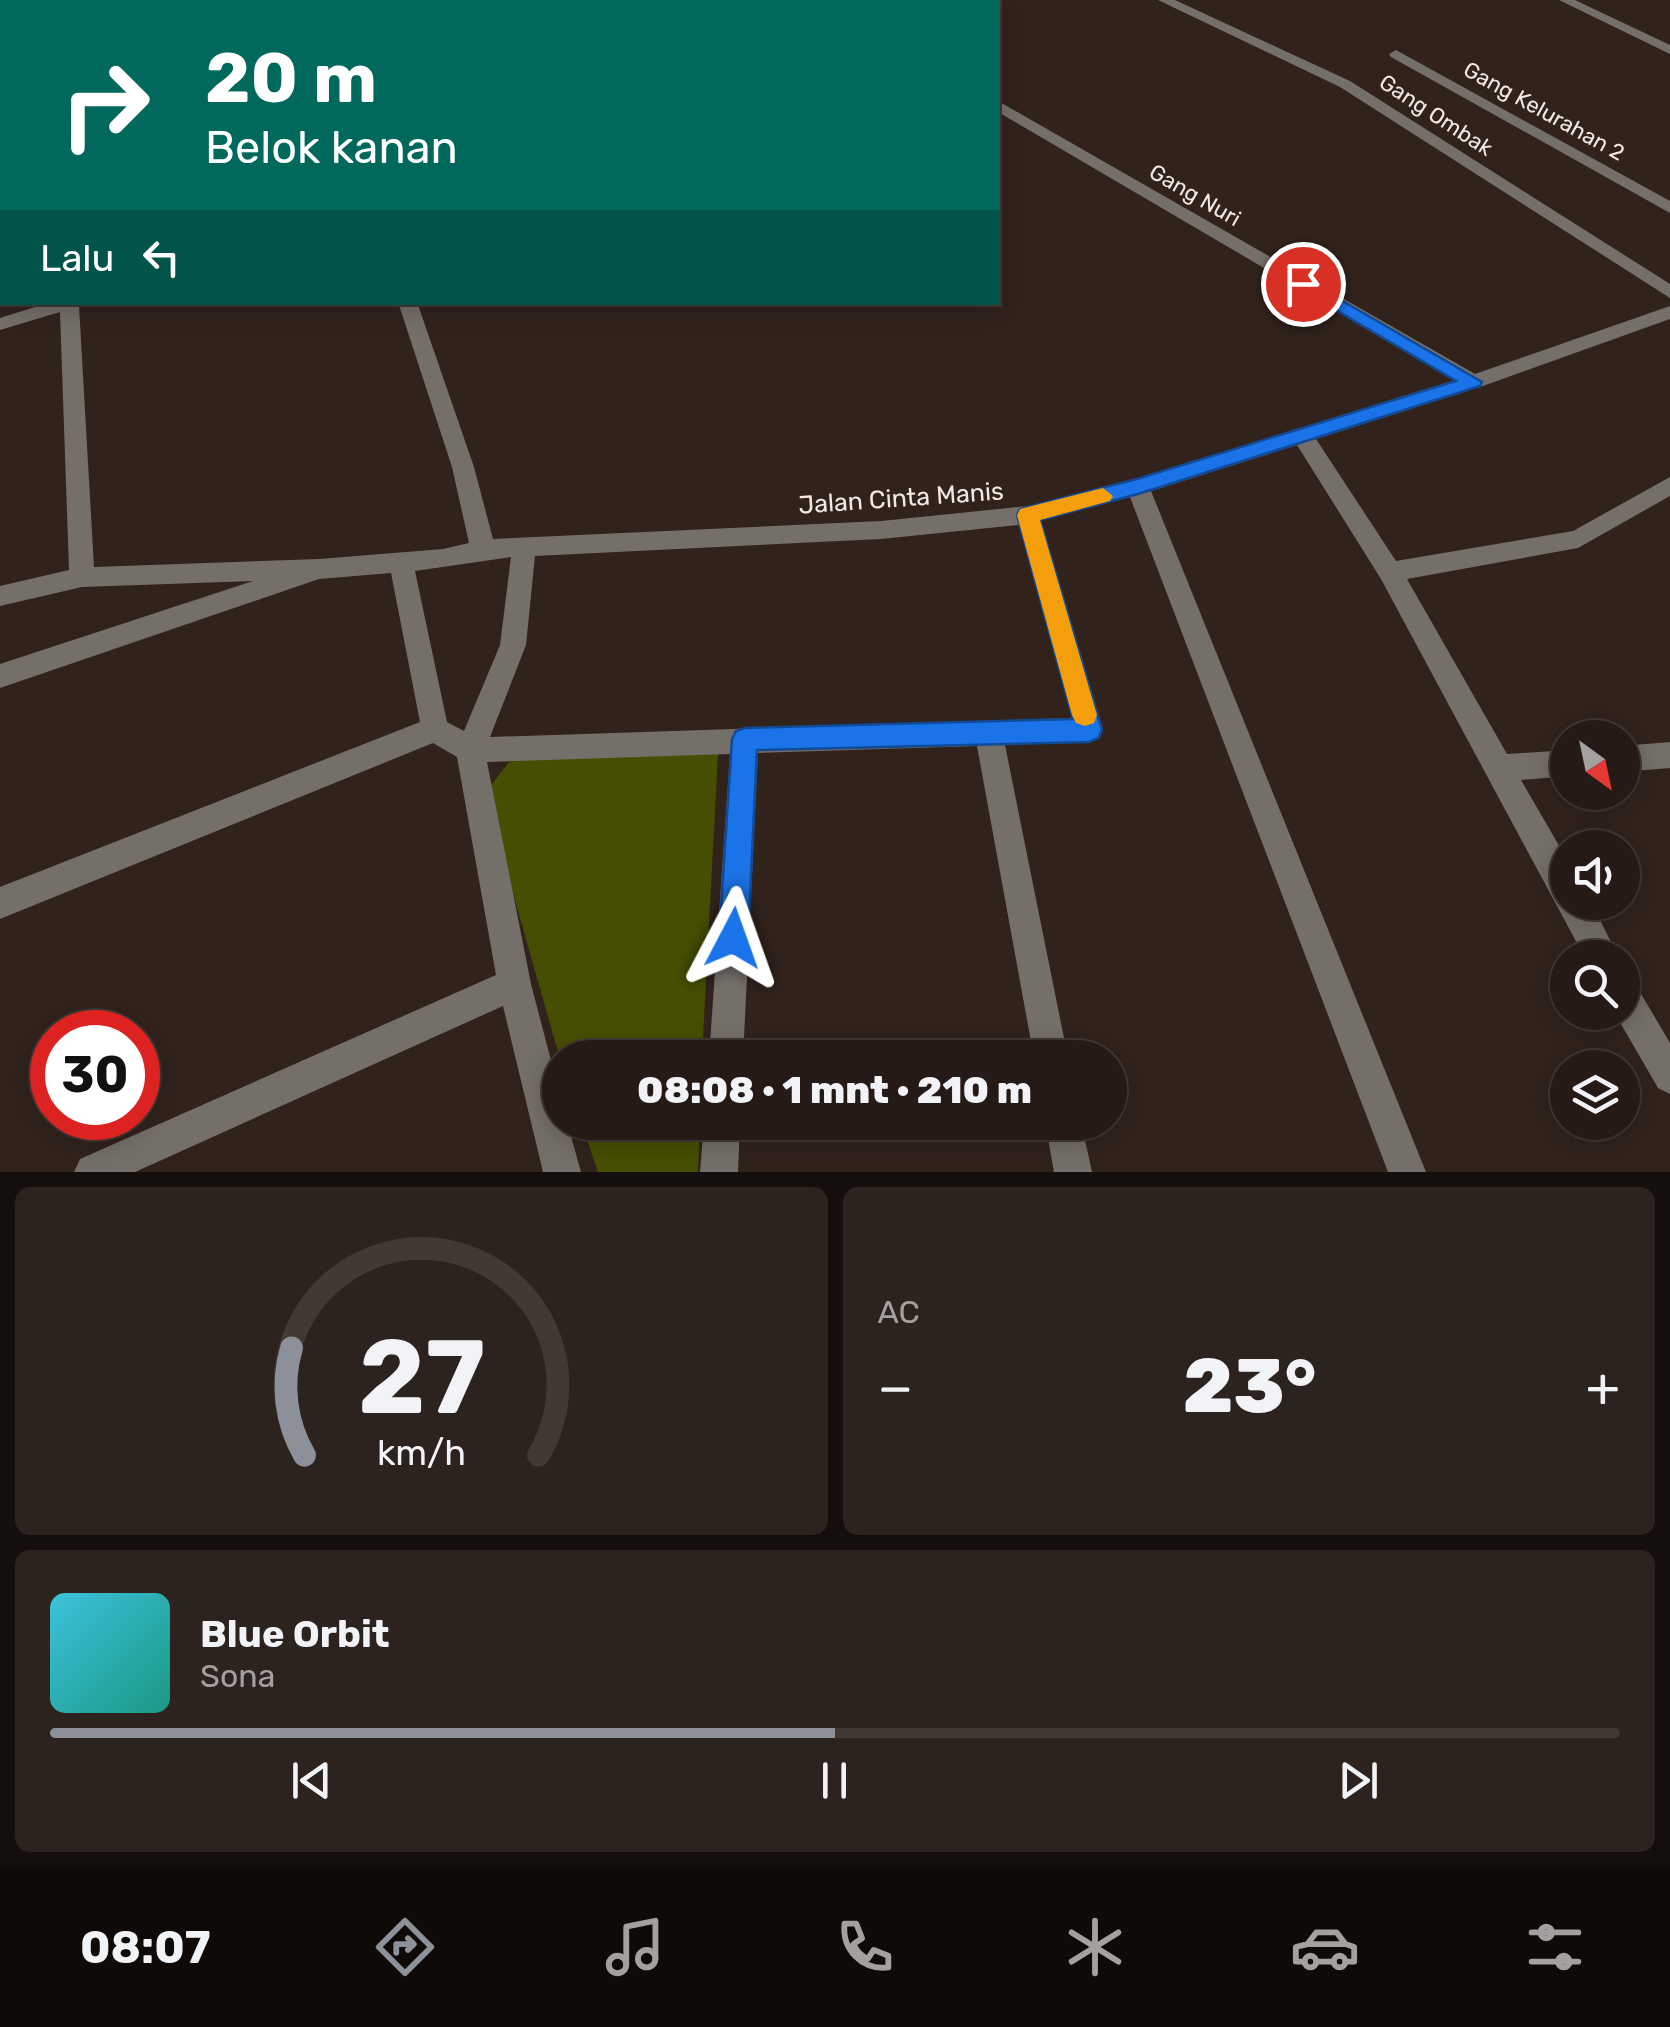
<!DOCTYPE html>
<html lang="id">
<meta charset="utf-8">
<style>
body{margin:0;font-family:Rubik,sans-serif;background:#2d231e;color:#f1f3f6;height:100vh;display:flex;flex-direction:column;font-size:38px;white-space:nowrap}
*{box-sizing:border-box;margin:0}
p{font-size:32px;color:#a3a1a0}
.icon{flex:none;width:55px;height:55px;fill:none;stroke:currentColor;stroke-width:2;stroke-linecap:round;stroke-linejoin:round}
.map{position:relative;height:1172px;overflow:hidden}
.sheet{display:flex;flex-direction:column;gap:15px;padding:15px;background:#140e0c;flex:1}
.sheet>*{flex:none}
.guide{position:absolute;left:0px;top:0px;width:1000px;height:305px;box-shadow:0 5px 25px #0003,0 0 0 2px #423834;background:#00695c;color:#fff;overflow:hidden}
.needle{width:65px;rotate:147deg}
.buttons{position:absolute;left:1550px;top:720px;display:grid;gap:20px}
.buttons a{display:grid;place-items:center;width:90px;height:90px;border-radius:50%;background:#251a15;box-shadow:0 5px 25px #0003,0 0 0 2px #423834;font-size:50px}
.speed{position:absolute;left:30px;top:1010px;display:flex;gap:20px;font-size:50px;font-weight:700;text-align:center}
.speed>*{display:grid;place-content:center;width:130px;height:130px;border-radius:50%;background:#251a15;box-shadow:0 5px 25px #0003,0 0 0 2px #423834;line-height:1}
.speed .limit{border:15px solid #d22;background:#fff;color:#111}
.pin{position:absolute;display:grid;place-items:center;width:85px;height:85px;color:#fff;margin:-42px;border:5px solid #fff;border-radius:50%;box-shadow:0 2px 10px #0007}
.me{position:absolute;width:110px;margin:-55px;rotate:4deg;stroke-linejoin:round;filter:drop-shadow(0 0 8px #0008)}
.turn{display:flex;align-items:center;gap:35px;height:210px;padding:0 40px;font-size:45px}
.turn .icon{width:130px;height:130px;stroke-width:2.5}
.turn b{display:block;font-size:70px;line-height:85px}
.then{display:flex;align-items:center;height:95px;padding:0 40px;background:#0003;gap:20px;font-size:38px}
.big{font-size:75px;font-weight:800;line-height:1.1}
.sheet .widget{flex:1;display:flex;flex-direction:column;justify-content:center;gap:15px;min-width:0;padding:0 35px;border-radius:15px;background:#2d231e}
.sheet .dial{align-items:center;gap:0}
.dial svg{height:260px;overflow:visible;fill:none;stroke:#423834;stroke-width:7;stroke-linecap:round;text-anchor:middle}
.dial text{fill:#f1f3f6;stroke:none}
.song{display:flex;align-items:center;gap:30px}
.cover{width:120px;height:120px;border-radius:15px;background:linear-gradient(135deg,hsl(190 70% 55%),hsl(170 70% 35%))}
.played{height:10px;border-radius:5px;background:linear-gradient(90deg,#8c9099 50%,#423834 50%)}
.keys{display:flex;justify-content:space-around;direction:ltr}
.heat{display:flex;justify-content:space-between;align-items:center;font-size:55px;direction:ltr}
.sheet .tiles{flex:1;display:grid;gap:15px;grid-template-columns:1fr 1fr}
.widget:last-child{grid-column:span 2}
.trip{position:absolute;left:542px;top:1040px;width:585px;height:100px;border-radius:50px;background:#251a15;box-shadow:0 5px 25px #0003,0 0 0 2px #423834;font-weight:800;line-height:100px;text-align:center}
.menu{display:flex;height:160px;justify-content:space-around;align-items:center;background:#0f0a08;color:#a3a1a0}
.menu .icon{width:70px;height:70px}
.menu .selected{color:#8c9099}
.menu b{font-size:45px;color:#f1f3f6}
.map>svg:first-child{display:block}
.green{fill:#464f01}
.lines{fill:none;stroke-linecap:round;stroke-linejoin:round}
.minor{fill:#756f69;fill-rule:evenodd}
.route{fill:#1a73e8;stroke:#114b97;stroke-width:2.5}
.slow{fill:#f59e0b}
.labels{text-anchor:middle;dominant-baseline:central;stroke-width:8;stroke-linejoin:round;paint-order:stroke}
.far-street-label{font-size:22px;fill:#f3e8e4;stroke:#31221c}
.street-label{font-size:25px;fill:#f3e8e4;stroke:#31221c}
</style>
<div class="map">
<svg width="1670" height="1172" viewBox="0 0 1670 1172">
<rect width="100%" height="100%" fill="#31221c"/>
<path class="green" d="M718 754 702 1057 560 1059 496 833 488 789 509 762 528 759Z
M581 1123H700L698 1172H598Z"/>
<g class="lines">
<path class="minor" d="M269 0H282L283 2H270Z
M810 0H825L826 2H811Z
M1158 0H1175L1350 81 1670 284V298L1340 87Z
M1559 0H1575L1670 45V54Z
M1396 50 1670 201V213L1391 57 1389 54Z
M0 67H2V75H0Z
M998 101 1475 374 1670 306V319L1480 387 1316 439 1396 561 1573 531 1670 477V496L1578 548 1407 579 1507 754 1568 750V776L1521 780 1568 861V902H1591L1619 958H1585L1381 579 1297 445 1151 491 1426 1172H1388L1130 497 1041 520 1103 730 1099 739 1005 745 1068 1058H1034L977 746 758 753 743 1058H709L730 754 487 762 531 984 560 1095V1122H567L581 1172H543L503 1006 135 1172H74L80 1159 496 975 457 757 433 743 0 919V887L420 722 391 573 319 579 0 688V664L253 581 82 587 0 606V586L69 570 60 312 0 330V318L51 302H82L79 306 94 567 319 559 443 549 469 543 452 467 398 302H417L474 467 493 539 881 521 1028 506 1137 479 1455 380 998 112ZM1019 525 1072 718 490 737 526 645 535 556 881 539ZM511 557 500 645 464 731 447 722 415 571Z
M1670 742V768L1622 772V746Z
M1622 978 1634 982 1670 1043V1094L1658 1088 1614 1012H1622Z
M704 1122H740L738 1172H700Z
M1045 1122H1081L1092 1172H1054Z"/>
</g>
<path class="route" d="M1303 278 1482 382 1480 386 1138 494 1040 520 1102 730 1098 738 1089 742 757 750 748 938 744 949 733 953 723 949 719 938 732 739 736 731 745 728 1073 719 1017 515 1020 509 1137 479 1456 381 1297 287 1295 284Z"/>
<path class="slow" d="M1103 488 1113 496 1110 501 1040 520 1097 715 1094 723 1085 726 1076 723 1072 715 1017 515 1020 509Z"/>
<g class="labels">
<g class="far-street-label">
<text transform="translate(1544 111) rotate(29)">Gang Kelurahan 2</text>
<text transform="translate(1436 115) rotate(33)">Gang Ombak</text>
<text transform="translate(1195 195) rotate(30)">Gang Nuri</text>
</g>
<g class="street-label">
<text transform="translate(901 498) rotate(-4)">Jalan Cinta Manis</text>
</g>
</g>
</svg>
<div class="buttons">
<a><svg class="needle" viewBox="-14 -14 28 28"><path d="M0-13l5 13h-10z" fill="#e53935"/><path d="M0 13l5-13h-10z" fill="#a3a1a0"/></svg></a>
<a><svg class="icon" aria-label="sound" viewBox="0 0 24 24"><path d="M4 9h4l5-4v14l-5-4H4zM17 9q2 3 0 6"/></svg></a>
<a><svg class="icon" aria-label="search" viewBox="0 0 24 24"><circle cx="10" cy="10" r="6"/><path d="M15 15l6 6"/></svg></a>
<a><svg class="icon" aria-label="layers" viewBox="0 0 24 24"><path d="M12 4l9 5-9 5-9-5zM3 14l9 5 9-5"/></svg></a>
</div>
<div class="speed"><div class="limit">30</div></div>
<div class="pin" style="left:1303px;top:284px;background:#d93025"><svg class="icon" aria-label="arrive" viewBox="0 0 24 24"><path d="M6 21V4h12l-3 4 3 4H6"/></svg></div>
<svg class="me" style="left:733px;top:938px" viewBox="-20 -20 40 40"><path d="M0-17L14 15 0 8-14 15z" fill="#1a73e8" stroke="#fff" stroke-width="4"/></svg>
<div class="trip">08:08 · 1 mnt · 210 m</div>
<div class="guide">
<div class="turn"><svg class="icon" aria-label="right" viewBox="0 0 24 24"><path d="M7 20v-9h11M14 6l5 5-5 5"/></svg><div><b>20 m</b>Belok kanan</div></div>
<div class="then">Lalu<svg class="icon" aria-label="left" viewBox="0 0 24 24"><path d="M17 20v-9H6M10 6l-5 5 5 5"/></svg></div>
</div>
</div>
<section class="sheet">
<div class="tiles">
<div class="widget dial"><svg viewBox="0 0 100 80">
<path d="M14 69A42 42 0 1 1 86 69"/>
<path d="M14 69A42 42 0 0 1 10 36" stroke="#8c9099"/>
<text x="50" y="56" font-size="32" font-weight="700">27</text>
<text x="50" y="72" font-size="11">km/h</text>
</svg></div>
<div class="widget"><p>AC</p>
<div class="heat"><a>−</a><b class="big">23°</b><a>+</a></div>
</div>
<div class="widget">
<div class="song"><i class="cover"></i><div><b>Blue Orbit</b><p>Sona</p></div></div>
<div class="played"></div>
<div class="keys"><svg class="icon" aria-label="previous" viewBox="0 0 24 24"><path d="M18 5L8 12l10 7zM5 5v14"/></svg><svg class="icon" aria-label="pause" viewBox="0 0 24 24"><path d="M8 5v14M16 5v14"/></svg><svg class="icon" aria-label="next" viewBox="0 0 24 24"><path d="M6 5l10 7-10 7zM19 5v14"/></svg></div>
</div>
</div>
</section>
<nav class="menu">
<b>08:07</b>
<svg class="icon selected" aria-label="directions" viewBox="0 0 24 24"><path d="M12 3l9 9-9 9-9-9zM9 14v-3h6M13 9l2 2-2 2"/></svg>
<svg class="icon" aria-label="music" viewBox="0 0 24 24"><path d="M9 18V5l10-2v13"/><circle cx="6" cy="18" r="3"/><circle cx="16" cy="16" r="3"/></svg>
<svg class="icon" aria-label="phone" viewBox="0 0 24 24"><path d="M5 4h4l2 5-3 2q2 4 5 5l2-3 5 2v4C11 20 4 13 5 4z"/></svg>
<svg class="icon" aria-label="climate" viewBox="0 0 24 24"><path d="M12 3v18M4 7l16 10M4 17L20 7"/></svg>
<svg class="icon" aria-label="car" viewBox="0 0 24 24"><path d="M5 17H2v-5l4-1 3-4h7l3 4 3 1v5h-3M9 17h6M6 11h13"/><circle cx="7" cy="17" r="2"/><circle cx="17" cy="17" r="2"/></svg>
<svg class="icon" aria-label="filters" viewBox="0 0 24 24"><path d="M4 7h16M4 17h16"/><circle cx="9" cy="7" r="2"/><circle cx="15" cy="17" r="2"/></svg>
</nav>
